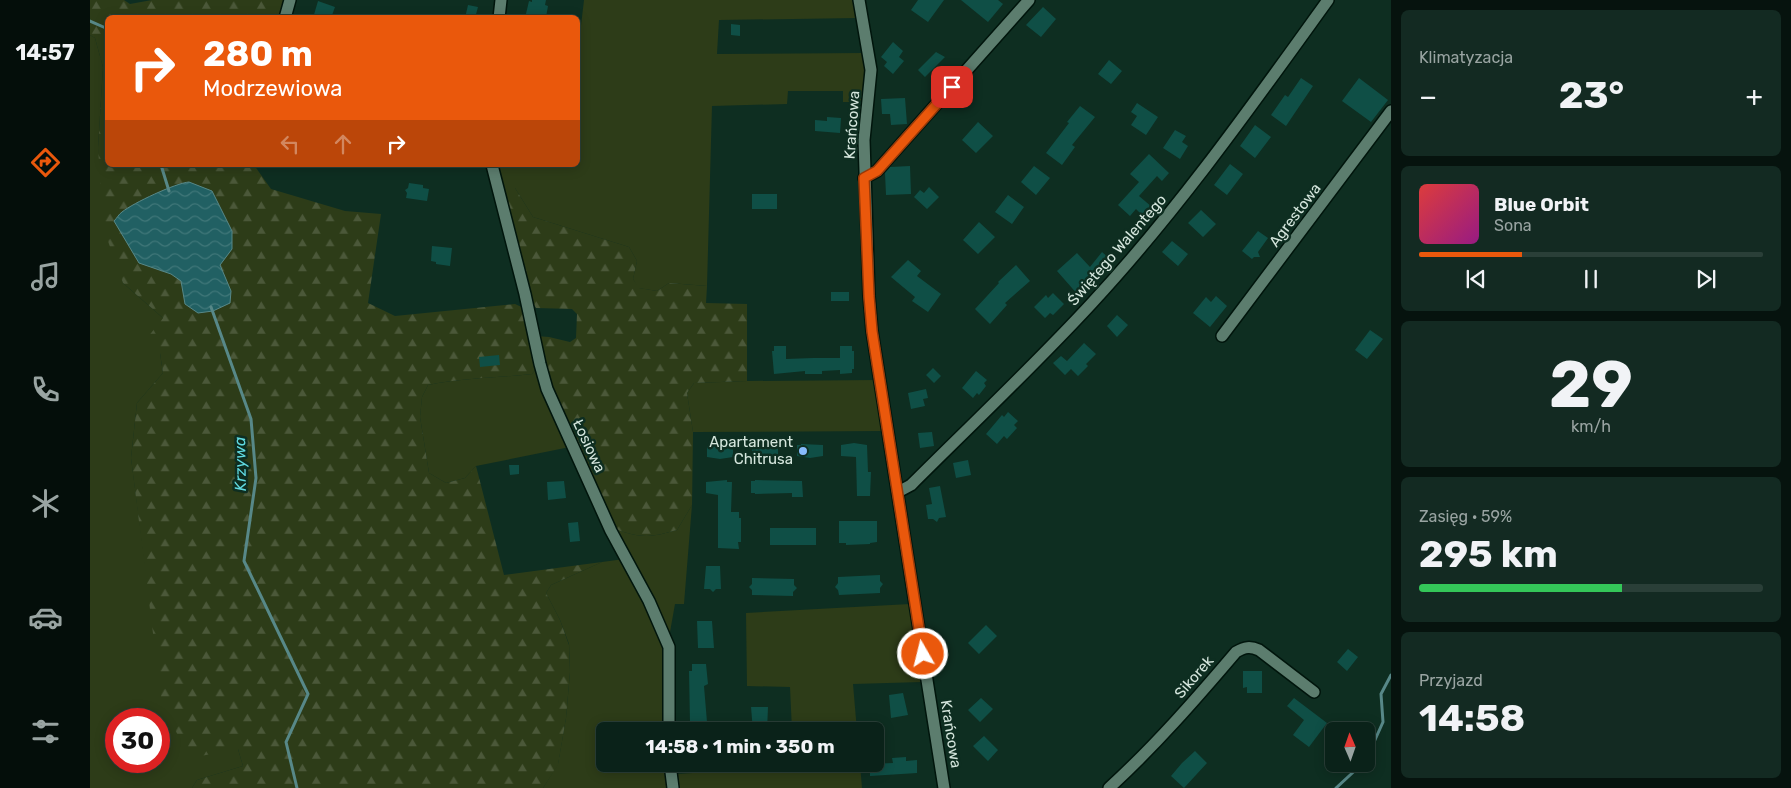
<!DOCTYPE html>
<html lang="pl">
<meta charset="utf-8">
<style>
body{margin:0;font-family:Rubik,sans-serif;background:#132a22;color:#f1f3f6;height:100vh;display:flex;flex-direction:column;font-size:19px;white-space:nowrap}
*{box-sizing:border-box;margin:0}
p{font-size:16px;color:#99a4a2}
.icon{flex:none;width:28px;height:28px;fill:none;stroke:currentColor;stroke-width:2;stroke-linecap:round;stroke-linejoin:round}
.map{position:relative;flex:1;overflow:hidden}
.sheet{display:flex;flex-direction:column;gap:10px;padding:10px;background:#06130e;width:400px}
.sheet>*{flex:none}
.guide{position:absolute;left:15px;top:15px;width:475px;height:152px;border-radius:8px;box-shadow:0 2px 12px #0003,0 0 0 1px #2a3f38;background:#ea580c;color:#fff;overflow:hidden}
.needle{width:32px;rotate:358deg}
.controls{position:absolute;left:1235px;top:722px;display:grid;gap:10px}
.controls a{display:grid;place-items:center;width:50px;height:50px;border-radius:8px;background:#0a2219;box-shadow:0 2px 12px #0003,0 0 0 1px #2a3f38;font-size:25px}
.speed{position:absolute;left:15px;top:708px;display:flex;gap:10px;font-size:25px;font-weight:700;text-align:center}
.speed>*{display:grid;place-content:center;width:65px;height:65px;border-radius:50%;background:#0a2219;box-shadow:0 2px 12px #0003,0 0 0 1px #2a3f38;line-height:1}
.speed .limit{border:8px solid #d22;background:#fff;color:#111}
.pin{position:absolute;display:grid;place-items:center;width:42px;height:42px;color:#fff;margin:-21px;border-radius:10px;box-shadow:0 2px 8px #0006}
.me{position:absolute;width:55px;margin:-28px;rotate:352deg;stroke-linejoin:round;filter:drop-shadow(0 0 4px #0008)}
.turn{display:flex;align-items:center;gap:18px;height:105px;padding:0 15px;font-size:22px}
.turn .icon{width:65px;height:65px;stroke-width:2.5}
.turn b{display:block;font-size:35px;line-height:42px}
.lanes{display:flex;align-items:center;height:48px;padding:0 15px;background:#0003;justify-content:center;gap:25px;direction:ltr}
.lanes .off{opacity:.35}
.big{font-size:38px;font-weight:700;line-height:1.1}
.sheet .card{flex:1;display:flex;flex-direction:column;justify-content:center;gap:8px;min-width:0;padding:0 18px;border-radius:8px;background:#132a22}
.sheet .dial{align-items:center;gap:0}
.dial b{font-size:65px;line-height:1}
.song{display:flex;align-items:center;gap:15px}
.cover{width:60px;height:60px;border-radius:8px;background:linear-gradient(135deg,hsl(0 70% 55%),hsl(310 70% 35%))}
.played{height:5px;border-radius:2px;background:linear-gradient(90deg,#ea580c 30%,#2a3f38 30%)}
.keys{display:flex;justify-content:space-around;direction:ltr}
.heat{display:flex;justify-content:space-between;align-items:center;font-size:28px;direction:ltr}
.charge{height:8px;border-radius:4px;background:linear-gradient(90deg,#34c759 59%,#2a3f38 0)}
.trip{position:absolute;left:506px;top:722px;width:288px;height:50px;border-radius:8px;background:#0a2219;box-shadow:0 2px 12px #0003,0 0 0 1px #2a3f38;font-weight:700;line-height:50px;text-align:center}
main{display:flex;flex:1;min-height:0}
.tabs{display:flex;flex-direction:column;width:90px;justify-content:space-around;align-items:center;background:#040e0a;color:#99a4a2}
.tabs .icon{width:35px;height:35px}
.tabs .selected{color:#ea580c}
.tabs b{font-size:22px;color:#f1f3f6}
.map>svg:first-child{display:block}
.green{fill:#2d3c18;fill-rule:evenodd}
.forest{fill:url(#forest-firs)}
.water{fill:url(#water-waves);stroke:#578888}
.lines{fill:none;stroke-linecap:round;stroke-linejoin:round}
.stream{stroke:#578888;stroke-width:3}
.building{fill:#0f4f46}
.street-casing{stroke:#00150c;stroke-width:14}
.street{stroke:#5c7d6e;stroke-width:11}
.route-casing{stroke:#983908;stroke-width:12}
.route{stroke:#ea580c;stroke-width:9}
.poi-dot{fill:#87bbfb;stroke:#0e2e21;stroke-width:2}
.labels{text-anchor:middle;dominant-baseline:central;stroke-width:5;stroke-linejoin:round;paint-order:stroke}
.street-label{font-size:15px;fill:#d5e6dd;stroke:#0e2e21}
.poi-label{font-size:15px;fill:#d5e6dd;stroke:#0e2e21;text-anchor:end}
.water-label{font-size:16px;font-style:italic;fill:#60dae1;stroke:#0e2e21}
</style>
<main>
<nav class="tabs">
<b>14:57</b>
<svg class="icon selected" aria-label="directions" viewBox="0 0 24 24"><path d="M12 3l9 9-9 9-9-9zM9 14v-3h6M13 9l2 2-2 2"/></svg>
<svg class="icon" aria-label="music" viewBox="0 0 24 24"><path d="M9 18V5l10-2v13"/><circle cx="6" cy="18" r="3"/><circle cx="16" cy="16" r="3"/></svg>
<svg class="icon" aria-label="phone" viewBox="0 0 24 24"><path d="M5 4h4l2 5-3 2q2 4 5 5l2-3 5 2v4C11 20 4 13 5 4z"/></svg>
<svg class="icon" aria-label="climate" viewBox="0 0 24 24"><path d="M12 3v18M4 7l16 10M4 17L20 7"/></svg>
<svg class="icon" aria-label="car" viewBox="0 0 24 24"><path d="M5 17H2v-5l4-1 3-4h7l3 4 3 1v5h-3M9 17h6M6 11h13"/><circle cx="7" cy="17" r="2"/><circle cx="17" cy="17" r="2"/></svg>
<svg class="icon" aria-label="filters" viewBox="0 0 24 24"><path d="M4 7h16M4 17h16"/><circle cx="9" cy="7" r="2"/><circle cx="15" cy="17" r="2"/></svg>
</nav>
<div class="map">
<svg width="1301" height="788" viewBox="0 0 1301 788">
<defs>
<pattern id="forest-firs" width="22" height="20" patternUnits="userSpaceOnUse" patternTransform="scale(1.25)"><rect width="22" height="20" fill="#2d3c18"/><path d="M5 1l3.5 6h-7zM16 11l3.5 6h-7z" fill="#4b5839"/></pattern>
<pattern id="water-waves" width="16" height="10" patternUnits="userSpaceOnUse" patternTransform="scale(1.25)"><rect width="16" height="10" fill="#216063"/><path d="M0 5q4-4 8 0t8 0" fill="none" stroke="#407779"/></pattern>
</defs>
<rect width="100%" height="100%" fill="#0e2e21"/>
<path class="green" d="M494 0H764L767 18 629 20 627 54 774 53C776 70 776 87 772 102H753V91H698L697 104 622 106 617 286 579 283 567 291 548 288 543 279 547 261 539 247 443 217 425 188 412 191 406 165H488V51Z
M0 35 5 38 13 67 8 148 33 283 73 318 70 353 73 373 47 403 41 458 63 625 148 749 153 766 107 780 102 788H0ZM26 719H69V761H26Z
M448 366 480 447 386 466 375 478 356 483 339 473 330 417 332 397 338 385C372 378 408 378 442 374Z
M787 380 794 431 603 432 597 393 604 383 657 381Z
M602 505 594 604H585L580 632H576L524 529C552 538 559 538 587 530Z
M534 559 575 646V731H515V764H577L579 788H453L468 764 476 718 480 672 479 644 470 620 456 593 461 585 512 562Z
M820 604 832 682 763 684 767 731H702L700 687 657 686 656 613Z
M704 764H770L772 788H587L586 774 703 767Z"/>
<path class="forest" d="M0 0H34L40 4 62 0H196L192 17 18 18V165H164L181 189 255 211 291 214 278 303 305 316 425 304 436 309 448 366 442 374C408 378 372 378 338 385L332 397 330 417 339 473 356 483 375 478 386 466 414 575 512 562 461 585 456 593 470 620 479 645 480 672 476 718 468 765 453 788H102L107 780 153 766 148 749 100 758 72 705 41 458 47 403 73 373 70 353 54 342 73 318 33 283 14 230 8 148 13 67 5 38 0 35Z
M418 187 425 188 443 217 539 247 547 261 543 279 549 288 567 291 579 283 617 286 616 303 657 304V381L604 383 597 393 603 432 602 505 587 530C559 538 552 538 524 529L460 388 446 336 459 337 480 342 486 338 487 314 482 309 446 308 438 295 412 191Z"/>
<path class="water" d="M99 182 122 191 142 231V249L130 265 141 291 140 303 123 311 108 313 95 304 91 281 81 274 49 263 24 221C27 218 29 214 32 212 43 203 86 183 99 182Z"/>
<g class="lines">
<path class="stream" d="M0 21 18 29
M71 165 79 191
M121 307 161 419 166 478 154 561 218 694 196 742 207 788
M1276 760 1293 722 1291 694 1301 675
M1246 788 1272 764"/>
</g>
<path class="building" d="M442 0H456L455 5 458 6 456 17 449 15 448 18H435L439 1 442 2Z
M828 0H854L838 22 821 10Z
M871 0H908L913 4 898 22Z
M228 1 245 7 241 18H223Z
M378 5 388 7 385 18H375Z
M953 7 966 19 951 37 936 25Z
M641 24 650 25V36L641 35Z
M803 42 813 51 809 57 814 61 803 74 794 66 797 62 791 57Z
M846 52 855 57 835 77 828 70Z
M1019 60 1032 71 1021 84 1008 74Z
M1211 78 1223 86 1196 126 1181 115 1195 95 1198 97Z
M1269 78 1298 100 1281 122 1252 101Z
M815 98 817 124 801 125 800 114H792L791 99Z
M1047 103 1068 117 1056 135 1041 125 1047 116 1041 112Z
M990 106 1005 117 982 145 985 147 972 165 956 153 979 123 977 122Z
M737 117 751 118 750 133 725 131V120L737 121Z
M888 122 903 136 886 153 872 140Z
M1165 125 1181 137 1165 158 1150 146Z
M1085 130 1096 136 1092 142 1098 146 1090 159 1073 148Z
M1059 154 1079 173 1072 181 1067 176 1049 196 1062 207 1054 217 1046 209 1040 216 1028 205 1049 182 1040 174Z
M1140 164 1153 174 1137 195 1124 185Z
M820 166 821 194 796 195 795 173 800 167Z
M944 166 960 178 946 195 931 182Z
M319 183 333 185V188L339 189 337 201 316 198 317 193 315 190 318 188Z
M839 187 849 197 837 209 824 197 830 190 834 193Z
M662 194H687V209H662Z
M918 195 934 207 922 224 905 212Z
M1111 210 1126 224 1113 237 1098 223Z
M889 222 905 237 888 254 873 240Z
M1168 231 1178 238 1168 252 1170 257H1164L1162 259 1152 251Z
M1082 241 1098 254 1088 266 1072 252Z
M342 246 362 248 360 266 346 264V262L341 261Z
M1012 252 1020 259 1007 275 1010 277 989 296 967 271 987 253 1000 267Z
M818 260 831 271 827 276 851 294 838 312 822 301 825 297 801 277Z
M926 265 940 281 915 303 917 305 900 324 885 309 909 283 908 282Z
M741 292H759V301H741Z
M963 293 974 304 963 315 960 313 955 318 944 307 956 295 958 298Z
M1126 296 1137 306 1120 327 1103 313 1116 297 1121 302Z
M1027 315 1038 325 1027 337 1017 326Z
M1280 330 1293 339 1277 359 1265 350Z
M994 343 1006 354 996 364 998 366 988 376 981 369 975 375 963 363 971 356 977 361Z
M684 346H696V359L723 358H750V346H762V351H764V369H762V373L750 374V370L732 371V374H715V371L684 374 682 351H684Z
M409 355 410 365 390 367 389 357Z
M843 368 851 376 844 383 836 375Z
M886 371 897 380 894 383 896 386 889 395 887 393 883 398 872 388Z
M836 389 838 398 833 399 835 406 821 409 818 393Z
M918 412 928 421 924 425 927 428 917 439 914 436 907 444 896 434 912 415 914 417Z
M842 432 844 446 830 448 828 433Z
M764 443 777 445 778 472H781L780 496H767L766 457 751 456V445Z
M639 444V446H643V457L630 459 617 457V446Z
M667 444 688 445V457L667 458V457H662V445L667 446Z
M711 444 733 445V456L720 458 707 456V445H711Z
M878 460 881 475 866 478 863 463Z
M419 465H429V474L420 475Z
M637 480V482H642L641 512H649V518H651V542H648L649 549 628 548V495L616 493V482Z
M665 480 712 481 713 497H702V493L665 494V493H661V481H665Z
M474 481 476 498 458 500 457 482Z
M850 486 856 517 849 518 847 522 843 519H838L836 505 842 504 839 488Z
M749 521H787V542L780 543V544L756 545V543H749Z
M488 522 490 541 480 542 478 523Z
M680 528H726V545H680Z
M616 566H630L631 589H626L623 592 620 589H614Z
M790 575V581L793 584 790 588V593L749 595 748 590 745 587 748 583V577Z
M662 578 704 579V585L707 588 703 592V596L662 595V590L659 587 662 584Z
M607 621H622L624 648H608Z
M896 625 907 636 889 654 878 643Z
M1258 649 1268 657 1257 671 1247 662Z
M602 664H616L618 684 614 686 617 722 600 723 599 671H602Z
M1153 671H1172V693H1157V687L1153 688Z
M813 693 818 715 801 718 799 695Z
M891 698 903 709 890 722 878 710Z
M1204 698 1237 723 1219 747 1203 735 1214 720 1197 706Z
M661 707H678L677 731H663Z
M894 736 908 750 898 761 883 746Z
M1105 751 1117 763 1094 788 1081 776 1092 763Z
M816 757V761L827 760V773L780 776V764L803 763 802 758Z"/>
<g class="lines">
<defs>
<path id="street" d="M769 0 781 70 774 140 779 296 782 331 854 788
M195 18 200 0
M409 18 411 0
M402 165 435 294 450 364 457 389 521 531 559 601 579 647V731
M774 178 787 171 939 0
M1132 336 1301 111
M808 492 821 485C881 425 944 366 1002 303 1089 209 1163 104 1238 0
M580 764 583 788
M1019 788C1065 746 1106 699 1146 652 1155 647 1160 646 1169 650L1224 692"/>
</defs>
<use href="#street" class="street-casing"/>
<use href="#street" class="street"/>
</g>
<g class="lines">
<defs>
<path id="route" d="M833 654 782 331 779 296 774 178 787 171 862 87"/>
</defs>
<use href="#route" class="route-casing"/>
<use href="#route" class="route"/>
</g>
<circle class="poi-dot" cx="713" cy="451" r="5"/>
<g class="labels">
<g class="street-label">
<text transform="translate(762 125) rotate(-86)">Krańcowa</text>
<text transform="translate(1205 215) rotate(-53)">Agrestowa</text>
<text transform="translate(1027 250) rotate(-49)">Świętego Walentego</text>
<text transform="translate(499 446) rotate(65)">Łosiowa</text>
<text transform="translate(1104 677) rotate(-49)">Sikorek</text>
<text transform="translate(861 734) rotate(81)">Krańcowa</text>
</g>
<g class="poi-label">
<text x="703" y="442">Apartament<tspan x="703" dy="17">Chitrusa</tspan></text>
</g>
<g class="water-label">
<text transform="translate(150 464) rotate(-91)">Krzywa</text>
</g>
</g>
</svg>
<div class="controls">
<a><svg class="needle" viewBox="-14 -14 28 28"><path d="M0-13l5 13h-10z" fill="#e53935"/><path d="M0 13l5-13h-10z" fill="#99a4a2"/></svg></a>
</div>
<div class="speed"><div class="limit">30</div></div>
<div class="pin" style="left:862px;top:87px;background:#d93025"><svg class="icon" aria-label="arrive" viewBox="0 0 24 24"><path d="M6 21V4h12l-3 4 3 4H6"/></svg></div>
<svg class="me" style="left:833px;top:654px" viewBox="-20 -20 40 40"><circle r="17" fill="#ea580c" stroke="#fff" stroke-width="3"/><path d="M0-11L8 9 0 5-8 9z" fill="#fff"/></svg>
<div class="trip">14:58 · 1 min · 350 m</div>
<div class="guide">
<div class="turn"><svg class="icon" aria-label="right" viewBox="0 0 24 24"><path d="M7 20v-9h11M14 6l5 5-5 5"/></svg><div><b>280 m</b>Modrzewiowa</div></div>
<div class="lanes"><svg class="icon off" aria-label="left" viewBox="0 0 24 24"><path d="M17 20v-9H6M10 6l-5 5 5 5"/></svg><svg class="icon off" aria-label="ahead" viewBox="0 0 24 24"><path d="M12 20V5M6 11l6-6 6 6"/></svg><svg class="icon" aria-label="right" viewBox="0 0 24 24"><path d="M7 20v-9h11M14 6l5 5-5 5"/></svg></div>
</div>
</div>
<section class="sheet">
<div class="card"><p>Klimatyzacja</p>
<div class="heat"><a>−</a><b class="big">23°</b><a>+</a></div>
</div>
<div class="card">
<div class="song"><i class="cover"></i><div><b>Blue Orbit</b><p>Sona</p></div></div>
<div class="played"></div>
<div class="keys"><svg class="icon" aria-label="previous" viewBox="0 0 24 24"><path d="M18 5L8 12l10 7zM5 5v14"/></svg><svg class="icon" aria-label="pause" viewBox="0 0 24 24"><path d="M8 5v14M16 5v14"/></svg><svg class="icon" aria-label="next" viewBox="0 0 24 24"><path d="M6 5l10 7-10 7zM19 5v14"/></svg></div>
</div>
<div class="card dial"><b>29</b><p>km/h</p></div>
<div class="card"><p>Zasięg · 59%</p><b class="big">295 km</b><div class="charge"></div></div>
<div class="card"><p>Przyjazd</p><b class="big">14:58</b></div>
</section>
</main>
